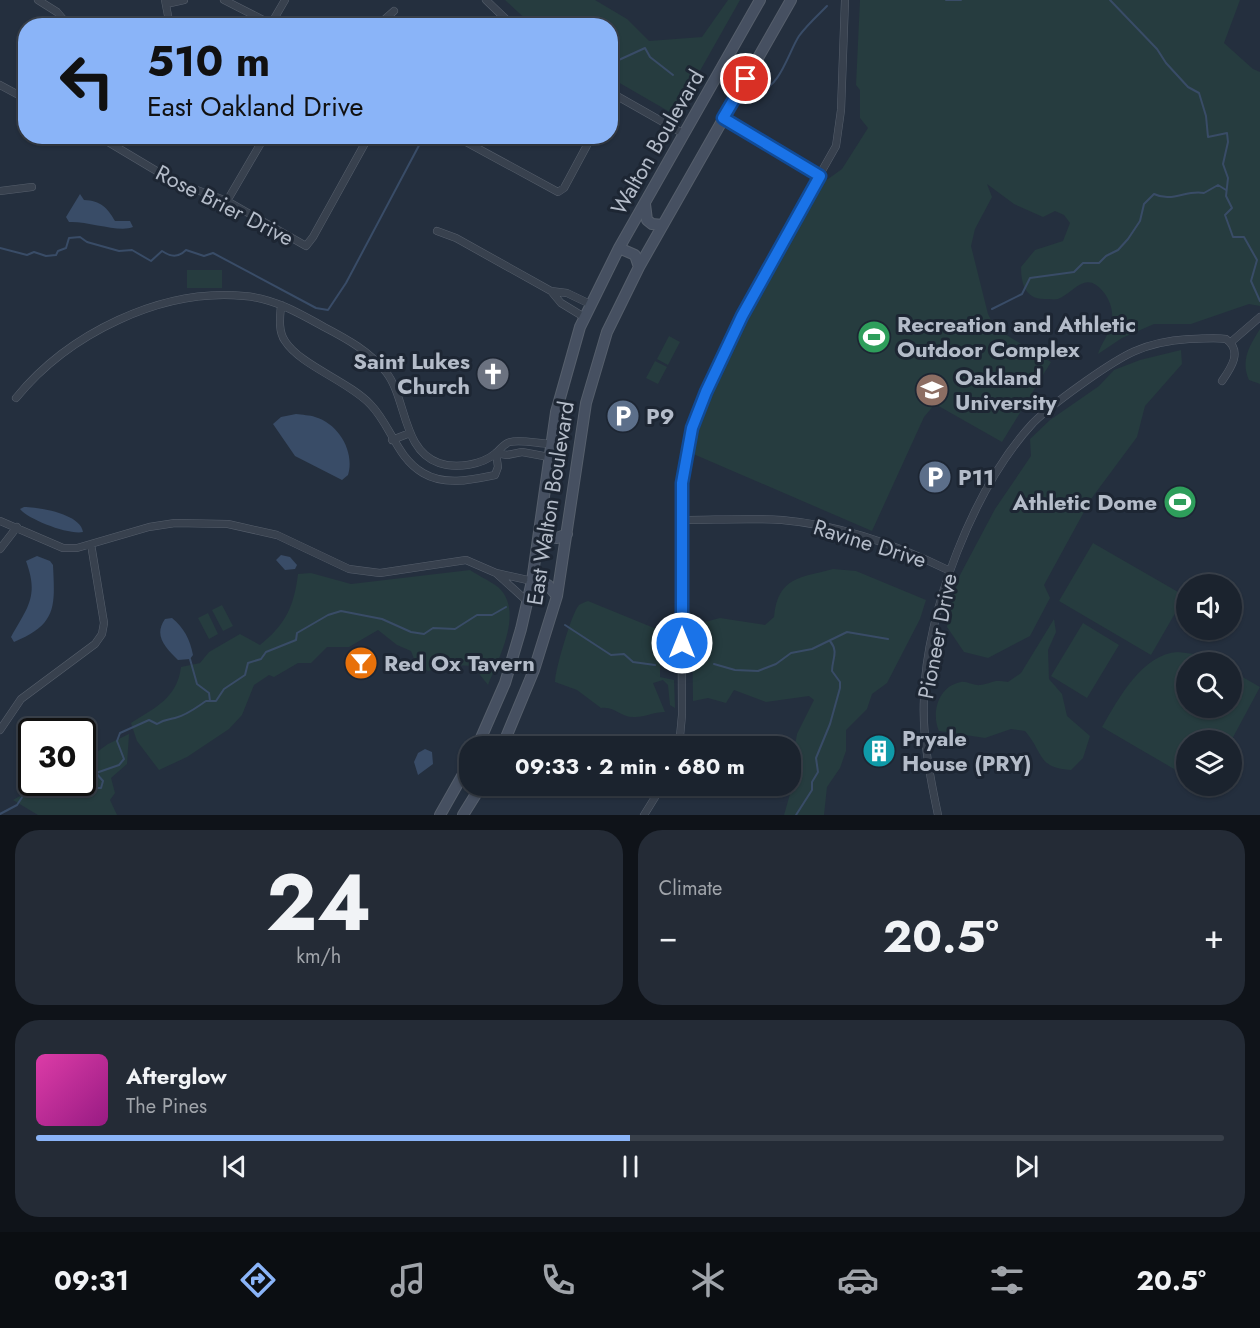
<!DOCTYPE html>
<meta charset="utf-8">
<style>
body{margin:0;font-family:Jost,sans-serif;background:#242b36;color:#f1f3f6;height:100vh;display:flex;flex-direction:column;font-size:22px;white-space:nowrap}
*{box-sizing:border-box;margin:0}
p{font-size:20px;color:#a0a4aa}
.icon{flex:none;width:33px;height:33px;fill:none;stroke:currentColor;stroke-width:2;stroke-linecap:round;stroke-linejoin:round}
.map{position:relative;height:815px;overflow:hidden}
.details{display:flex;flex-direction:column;gap:15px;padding:15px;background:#0f1319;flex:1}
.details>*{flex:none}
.guide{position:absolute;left:18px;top:18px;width:600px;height:126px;border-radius:24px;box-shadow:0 2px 4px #0004,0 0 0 2px #39404a;background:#8ab4f8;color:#111;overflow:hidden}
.controls{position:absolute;left:1176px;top:574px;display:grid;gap:12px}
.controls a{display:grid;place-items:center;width:66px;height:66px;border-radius:50%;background:#1b232e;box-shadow:0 2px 4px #0004,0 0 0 2px #39404a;font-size:30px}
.speed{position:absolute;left:18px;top:718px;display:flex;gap:12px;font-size:30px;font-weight:700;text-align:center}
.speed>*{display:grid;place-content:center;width:78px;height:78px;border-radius:50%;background:#1b232e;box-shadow:0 2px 4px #0004,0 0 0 2px #39404a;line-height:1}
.speed .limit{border:3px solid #111;border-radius:9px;background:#fff;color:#111}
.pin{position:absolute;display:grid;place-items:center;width:51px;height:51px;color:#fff;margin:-26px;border:3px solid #fff;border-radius:50%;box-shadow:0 2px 6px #0007}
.me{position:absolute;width:66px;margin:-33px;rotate:0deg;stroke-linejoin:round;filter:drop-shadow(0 0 4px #0008)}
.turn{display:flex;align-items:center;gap:21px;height:126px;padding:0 30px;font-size:27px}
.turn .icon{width:78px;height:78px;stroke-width:2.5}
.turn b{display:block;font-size:42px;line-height:51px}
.big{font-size:45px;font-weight:700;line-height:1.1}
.details .widget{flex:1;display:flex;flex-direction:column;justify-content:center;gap:9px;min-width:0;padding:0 21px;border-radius:24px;background:#242b36}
.details .dial{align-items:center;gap:0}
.dial b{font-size:78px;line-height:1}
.song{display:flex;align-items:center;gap:18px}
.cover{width:72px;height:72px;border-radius:9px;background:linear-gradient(135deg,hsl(320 70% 55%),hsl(310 70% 35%))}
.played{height:6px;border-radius:3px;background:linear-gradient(90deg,#8ab4f8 50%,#39404a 50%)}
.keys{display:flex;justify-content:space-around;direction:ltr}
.heat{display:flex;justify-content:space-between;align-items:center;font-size:33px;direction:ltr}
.details .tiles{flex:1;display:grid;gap:15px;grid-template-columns:1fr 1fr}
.widget:last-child{grid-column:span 2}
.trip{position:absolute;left:459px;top:736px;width:342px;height:60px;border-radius:24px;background:#1b232e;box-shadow:0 2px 4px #0004,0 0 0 2px #39404a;font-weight:700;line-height:60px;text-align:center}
.tabs{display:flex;height:96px;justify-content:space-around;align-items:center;background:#0b0e12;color:#a0a4aa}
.tabs .icon{width:42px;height:42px}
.tabs .current{color:#8ab4f8}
.tabs b{font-size:27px;color:#f1f3f6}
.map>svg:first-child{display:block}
.green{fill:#263c3f}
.water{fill:#394c67}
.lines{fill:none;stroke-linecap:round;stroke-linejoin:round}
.stream{stroke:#394c67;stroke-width:2}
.minor-casing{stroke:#565f6c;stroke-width:8}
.secondary-casing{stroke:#565f6c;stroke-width:12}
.minor{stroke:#38414e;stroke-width:7}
.secondary{stroke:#465061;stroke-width:10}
.route-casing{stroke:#114b97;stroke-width:15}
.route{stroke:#1a73e8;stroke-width:10}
.labels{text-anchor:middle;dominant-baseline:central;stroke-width:6;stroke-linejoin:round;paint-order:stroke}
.street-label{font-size:22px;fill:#b4bcc9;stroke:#1d2633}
.poi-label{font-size:22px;font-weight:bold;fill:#b4bcc9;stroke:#1d2633;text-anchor:start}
</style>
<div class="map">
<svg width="1260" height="815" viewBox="0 0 1260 815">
<rect width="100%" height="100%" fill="#242f3e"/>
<path class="green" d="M505 0H595L627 19 649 41 702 37 728 0H740L675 115 611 78 610 26 532 25Z
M860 0H1240L1224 43 1253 69 1260 72V306L1249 304 1191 324H1154L1122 338 1098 354C1101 344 1109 334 1111 325 1114 313 1111 303 1105 294 1086 268 1075 292 1058 299 1055 300 1048 299 1044 299 1025 299 1021 283 1021 267L1035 250 1063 241 1070 223 1064 215 1055 211 1043 217 1014 204 987 184 992 197 975 229 971 246 988 314 995 328 1051 362 1002 442 935 404 924 417 872 531 691 453 697 429 711 392 763 286 821 184 842 169 868 128 860 118V90L856 85Z
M187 270H222V288H187Z
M1260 329V384L1249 380C1240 360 1250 345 1260 329Z
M669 336 680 342 668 365 657 359Z
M1181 350 1182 364 1145 406 1137 437 1091 499 1044 585 1050 598 1030 636 988 658 964 652 947 627 950 607 960 575 995 509 1031 456 1030 439 1050 420 1099 386 1114 370 1140 360Z
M655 361 667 367 658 384 646 378Z
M1093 543 1185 596 1151 655 1059 601Z
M833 569 856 571 926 600 920 619 887 683 872 694 867 709 846 730V751L840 768 827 787 824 815H784L794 780 791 769 797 734 814 700 809 696 766 702 734 690 726 703 708 698 693 701 692 621 696 619 705 622 720 618 765 625 774 617C778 576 801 578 833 569Z
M470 570C479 576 490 581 498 587 525 611 498 659 488 685L473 666 454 665 428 671 416 664 411 651 397 645 378 630 349 647H327L311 663H298L274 677 269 675 254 685 242 715 229 729 187 757 159 770 137 741 131 723C156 707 177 698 181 667L200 663 209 652 240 634 260 645C286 624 294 606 298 574L311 573 351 584Z
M588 601 654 628H660L674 621V650L660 652V677L674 680 675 708 670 705 668 685 663 680 653 683 665 712C654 712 645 717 635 717 620 718 616 706 601 708L577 690 555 682C555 670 572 612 579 605 582 603 585 602 588 601Z
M222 605 233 626 223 631 212 610Z
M208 613 218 634 209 639 198 618Z
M1054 619 1056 632 1048 650 1049 679 1062 694 1067 716 1090 736 1083 758 1071 770C1037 768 1044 753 1025 731L1011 729 985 738 939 731C931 713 938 686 961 682 967 681 974 686 980 685 994 683 991 679 1008 682L1021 673Z
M1083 623 1119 645 1087 698 1051 676Z
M1178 652 1194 654 1216 663H1186V708H1232V671L1260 687 1231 741H1186V776L1102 727C1119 698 1142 654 1178 652Z
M129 734 127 764 111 778 115 793 110 800 117 815H38L13 800 43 783H82L83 762 108 744Z"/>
<path class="water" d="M80 194 84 200C101 201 107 207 115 221H130L133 227C119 233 89 221 69 222L66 217Z
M296 414C302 415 310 415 315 417 339 424 355 452 348 475L342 480 295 456 273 424 281 417Z
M24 507C39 507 81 514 83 532 69 535 29 520 20 509Z
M281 555 290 557 297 565 295 569 285 570 276 560Z
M37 556 50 561 53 565C55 607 57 624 14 642L11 637C28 607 39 596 26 561Z
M172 618C184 628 190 639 193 655L190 659 178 660C166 648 153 636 165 619Z
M425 749 432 752 433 764 418 775 414 762 418 753Z"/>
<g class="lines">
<path class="stream" d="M946 0H961
M1110 0 1157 49 1166 63 1188 87 1199 93 1206 116 1208 137 1227 133 1228 142 1223 164 1228 178 1226 196 1232 208 1225 215 1233 237H1244L1257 260 1251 281 1260 301
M610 64 645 48 650 57 673 75
M759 90C779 90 789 51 799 36 806 26 818 15 827 6
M0 248 27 255 34 252 46 256 56 255 58 251 66 248 69 238 80 237 87 242 119 251 132 250 151 261 162 251C171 257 178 258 186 250L204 256 213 253 316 308 328 310 346 283 424 136
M992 309 1022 294 1030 278 1074 272 1083 263H1099L1106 256 1118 250 1128 239 1140 221 1144 204 1154 194C1172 203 1187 189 1204 193L1218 185 1226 190
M565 625 611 655 624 654 633 662 655 665
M190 659 197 684 209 693 210 701
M714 664 735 670 758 671 776 664 791 653 812 649 847 632 888 639
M82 777H88V788H101L103 781 96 773 119 765 124 759 117 741 120 733 149 720 157 724C165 719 167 720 175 718 187 715 197 707 206 701H216L224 689 245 675 248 663 261 659 266 652 296 640 297 633 328 615 341 611 382 619 411 632 424 634 433 628 455 629 477 615H492L506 607
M0 814 17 805 25 793 55 787 61 783
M796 815 812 790V782L818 772 816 758 830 724 840 688V682L832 671C832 659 839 652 830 641"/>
<defs>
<path id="minor" d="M38 0 57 12 69 26
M165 0 170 26
M224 0 275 26
M486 0 513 26
M166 4 184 0
M271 24 285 0
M377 26 394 11
M0 85 26 99
M610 92 684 134
M723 119 820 175
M98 136 175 182 227 201 306 246 313 237 369 136
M455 136 558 192 564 188 592 136
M0 191 32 187
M227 201 265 136
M437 231 456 238 551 291 567 293 590 304
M551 291 561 303 584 317
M281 305C280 317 278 331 285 341 300 365 348 381 370 404 391 425 396 457 423 473 445 486 471 480 495 475L498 467 496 453
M1231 342 1260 317
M16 398C68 334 161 288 244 296 273 298 299 313 324 327 347 339 369 351 386 372 407 399 402 450 439 463 456 469 482 465 496 453 501 449 503 444 510 442 521 439 539 444 551 444
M392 440 410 433
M496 453 507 455 522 452 549 457
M682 520C715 520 749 518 782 520 839 525 897 545 948 570
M0 521 63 548H77L149 527 175 523 228 524 277 535 349 569 380 573 466 560 496 573 532 581
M0 549 17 527
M496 573 528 602
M0 730 21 699 95 644 102 634 104 623 91 544
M679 747 682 715 681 501 687 446 700 405 726 349 773 257 836 146 841 110 845 0
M644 815 662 786
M938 815C930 777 922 736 924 698 926 611 974 487 1033 423 1049 407 1068 394 1086 381 1123 355 1143 342 1189 339 1202 339 1214 337 1226 339 1243 351 1231 368 1222 381"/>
<path id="secondary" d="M645 204 647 220 652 224 663 225
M619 248 635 255 639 267
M540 526 550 537 557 538 567 534
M532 581 548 585 557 596
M477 747 505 683 521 629 532 581 556 412 580 327 619 248 760 0
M502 747 534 670 557 596 586 403 607 332 639 267 791 0
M440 815 470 762
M463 815 481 786"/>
</defs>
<use href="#minor" class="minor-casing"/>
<use href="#secondary" class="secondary-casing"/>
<use href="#minor" class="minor"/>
<use href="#secondary" class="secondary"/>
</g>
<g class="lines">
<defs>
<path id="route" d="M682 643V483L692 428 706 392 742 316 820 176 723 118 746 79"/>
</defs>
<use href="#route" class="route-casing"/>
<use href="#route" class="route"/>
</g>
<defs>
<symbol id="stadium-disc" viewBox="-11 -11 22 22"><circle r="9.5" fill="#2e9e5b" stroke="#1d2633"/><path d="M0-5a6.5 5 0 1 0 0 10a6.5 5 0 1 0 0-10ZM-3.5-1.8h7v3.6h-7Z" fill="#fff"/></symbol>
<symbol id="church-disc" viewBox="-11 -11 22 22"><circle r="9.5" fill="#6b7280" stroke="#1d2633"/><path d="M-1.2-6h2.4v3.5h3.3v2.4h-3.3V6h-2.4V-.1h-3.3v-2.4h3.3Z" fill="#fff"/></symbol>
<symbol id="university-disc" viewBox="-11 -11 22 22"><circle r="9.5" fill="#8d6e63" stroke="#1d2633"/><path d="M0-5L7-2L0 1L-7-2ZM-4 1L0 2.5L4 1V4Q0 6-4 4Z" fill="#fff"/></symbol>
<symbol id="parking-disc" viewBox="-11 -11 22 22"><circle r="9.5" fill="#5c6f8a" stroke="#1d2633"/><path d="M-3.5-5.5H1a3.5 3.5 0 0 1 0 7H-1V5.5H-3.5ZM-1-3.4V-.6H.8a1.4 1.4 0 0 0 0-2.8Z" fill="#fff"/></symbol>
<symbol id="bar-disc" viewBox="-11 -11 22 22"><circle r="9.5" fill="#e8710a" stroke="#1d2633"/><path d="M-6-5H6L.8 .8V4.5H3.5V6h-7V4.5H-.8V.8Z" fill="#fff"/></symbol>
<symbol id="building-disc" viewBox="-11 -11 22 22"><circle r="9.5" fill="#0f9aa8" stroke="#1d2633"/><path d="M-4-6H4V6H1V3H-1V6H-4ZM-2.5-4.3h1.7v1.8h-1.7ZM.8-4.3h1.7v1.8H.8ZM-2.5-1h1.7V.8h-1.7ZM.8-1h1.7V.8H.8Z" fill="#fff"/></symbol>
</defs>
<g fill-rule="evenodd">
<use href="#stadium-disc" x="855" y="318" width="38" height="38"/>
<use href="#church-disc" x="474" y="355" width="38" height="38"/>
<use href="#university-disc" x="913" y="371" width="38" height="38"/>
<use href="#parking-disc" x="604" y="397" width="38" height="38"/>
<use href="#parking-disc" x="916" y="458" width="38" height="38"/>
<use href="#stadium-disc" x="1161" y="483" width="38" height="38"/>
<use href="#bar-disc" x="342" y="644" width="38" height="38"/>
<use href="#building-disc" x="860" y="732" width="38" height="38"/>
</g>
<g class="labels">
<g class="street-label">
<text transform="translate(657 142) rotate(-60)">Walton Boulevard</text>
<text transform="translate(225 205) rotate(27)">Rose Brier Drive</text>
<text transform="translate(550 503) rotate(-81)">East Walton Boulevard</text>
<text transform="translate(870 543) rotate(17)">Ravine Drive</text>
<text transform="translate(937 636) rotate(-79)">Pioneer Drive</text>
</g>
<g class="poi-label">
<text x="897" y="324">Recreation and Athletic<tspan x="897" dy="25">Outdoor Complex</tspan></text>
<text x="470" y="361" text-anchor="end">Saint Lukes<tspan x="470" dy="25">Church</tspan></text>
<text x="955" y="377">Oakland<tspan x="955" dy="25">University</tspan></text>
<text x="646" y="416">P9</text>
<text x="958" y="477">P11</text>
<text x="1157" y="502" text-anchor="end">Athletic Dome</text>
<text x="384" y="663">Red Ox Tavern</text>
<text x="902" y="738">Pryale<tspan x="902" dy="25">House (PRY)</tspan></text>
</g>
</g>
</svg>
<div class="controls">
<a><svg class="icon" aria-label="sound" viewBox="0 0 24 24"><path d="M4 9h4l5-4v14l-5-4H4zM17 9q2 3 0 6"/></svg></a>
<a><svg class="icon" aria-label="search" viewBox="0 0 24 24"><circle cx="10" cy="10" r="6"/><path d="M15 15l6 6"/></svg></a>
<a><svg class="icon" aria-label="layers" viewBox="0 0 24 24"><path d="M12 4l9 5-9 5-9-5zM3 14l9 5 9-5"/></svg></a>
</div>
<div class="speed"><div class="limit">30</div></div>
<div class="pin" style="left:746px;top:79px;background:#d93025"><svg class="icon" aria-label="arrive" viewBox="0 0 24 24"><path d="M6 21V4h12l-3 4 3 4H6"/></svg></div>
<svg class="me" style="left:682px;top:643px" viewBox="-20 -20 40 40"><circle r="17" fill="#1a73e8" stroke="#fff" stroke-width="3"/><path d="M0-11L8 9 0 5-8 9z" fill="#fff"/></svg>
<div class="trip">09:33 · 2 min · 680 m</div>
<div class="guide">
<div class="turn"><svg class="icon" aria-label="left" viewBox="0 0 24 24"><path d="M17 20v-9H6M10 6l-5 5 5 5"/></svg><div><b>510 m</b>East Oakland Drive</div></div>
</div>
</div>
<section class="details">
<div class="tiles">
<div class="widget dial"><b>24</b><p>km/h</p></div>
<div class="widget"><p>Climate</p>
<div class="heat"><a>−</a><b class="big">20.5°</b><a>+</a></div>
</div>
<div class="widget">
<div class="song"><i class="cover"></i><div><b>Afterglow</b><p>The Pines</p></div></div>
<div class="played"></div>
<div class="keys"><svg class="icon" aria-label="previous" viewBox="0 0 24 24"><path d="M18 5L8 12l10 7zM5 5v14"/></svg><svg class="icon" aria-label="pause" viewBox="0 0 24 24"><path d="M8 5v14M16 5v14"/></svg><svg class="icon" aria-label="next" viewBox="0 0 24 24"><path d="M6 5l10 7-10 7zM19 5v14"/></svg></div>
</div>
</div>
</section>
<nav class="tabs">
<b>09:31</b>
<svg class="icon current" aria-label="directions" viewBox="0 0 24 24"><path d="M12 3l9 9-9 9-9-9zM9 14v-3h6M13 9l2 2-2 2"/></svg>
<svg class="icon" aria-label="music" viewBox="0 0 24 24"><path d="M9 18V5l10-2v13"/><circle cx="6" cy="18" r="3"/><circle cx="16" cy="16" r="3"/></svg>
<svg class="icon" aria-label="phone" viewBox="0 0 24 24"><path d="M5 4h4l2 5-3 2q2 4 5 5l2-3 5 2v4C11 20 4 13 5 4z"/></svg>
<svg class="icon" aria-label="climate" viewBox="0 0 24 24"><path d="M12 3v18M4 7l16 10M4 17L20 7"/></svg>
<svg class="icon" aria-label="car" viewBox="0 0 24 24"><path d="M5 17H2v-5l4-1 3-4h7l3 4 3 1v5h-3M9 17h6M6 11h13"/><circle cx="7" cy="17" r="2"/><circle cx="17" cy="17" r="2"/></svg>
<svg class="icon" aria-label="filters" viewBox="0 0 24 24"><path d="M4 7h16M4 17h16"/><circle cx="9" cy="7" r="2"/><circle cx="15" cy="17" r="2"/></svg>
<b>20.5°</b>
</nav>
